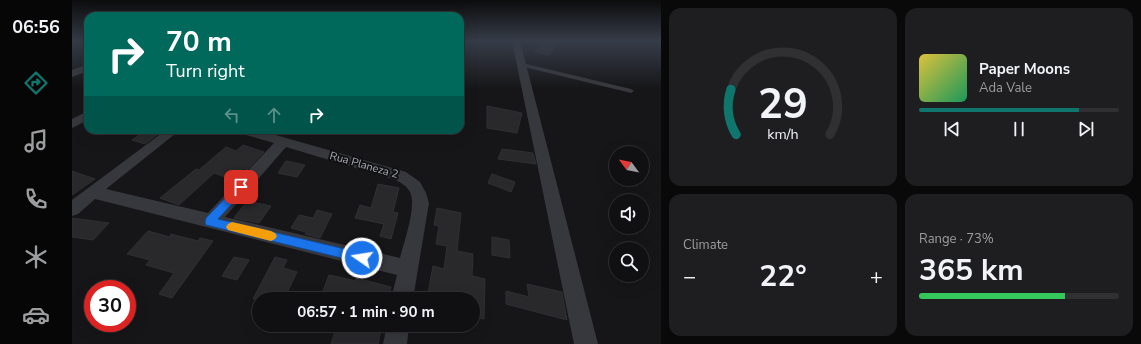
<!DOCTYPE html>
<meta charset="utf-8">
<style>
body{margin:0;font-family:"Nunito Sans",sans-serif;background:#1e1e20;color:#f1f3f6;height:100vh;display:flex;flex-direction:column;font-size:15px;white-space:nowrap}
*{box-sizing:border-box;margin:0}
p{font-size:13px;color:#9c9d9f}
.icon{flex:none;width:22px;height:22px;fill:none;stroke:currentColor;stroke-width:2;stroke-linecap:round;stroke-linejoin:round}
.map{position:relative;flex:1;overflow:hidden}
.side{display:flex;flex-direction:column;gap:8px;padding:8px;background:#09090a;width:480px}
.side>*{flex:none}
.guide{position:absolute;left:12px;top:12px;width:380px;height:122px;border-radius:12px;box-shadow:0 4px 16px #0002,0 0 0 1px #303032;background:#00695c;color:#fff;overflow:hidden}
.needle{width:26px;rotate:302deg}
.tools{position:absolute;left:537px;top:146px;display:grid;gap:8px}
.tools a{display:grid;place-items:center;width:40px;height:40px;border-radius:50%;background:#101012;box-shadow:0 4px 16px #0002,0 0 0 1px #303032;font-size:20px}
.speed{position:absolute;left:12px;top:280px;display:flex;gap:8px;font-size:20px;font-weight:700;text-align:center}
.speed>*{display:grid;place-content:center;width:52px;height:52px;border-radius:50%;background:#101012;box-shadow:0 4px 16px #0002,0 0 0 1px #303032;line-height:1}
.speed .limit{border:6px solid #d22;background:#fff;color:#111}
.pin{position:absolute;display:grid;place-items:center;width:34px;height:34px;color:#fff;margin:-17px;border-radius:8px;box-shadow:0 2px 6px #0006}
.me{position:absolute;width:44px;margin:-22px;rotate:283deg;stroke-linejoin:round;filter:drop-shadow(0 0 3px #0008)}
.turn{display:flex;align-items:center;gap:14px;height:84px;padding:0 16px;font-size:18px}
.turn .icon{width:52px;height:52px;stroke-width:2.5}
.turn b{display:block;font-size:28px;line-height:34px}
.lanes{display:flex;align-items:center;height:38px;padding:0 16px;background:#0003;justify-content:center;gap:20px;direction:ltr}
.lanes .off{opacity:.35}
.big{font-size:30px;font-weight:700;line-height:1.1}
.side .card{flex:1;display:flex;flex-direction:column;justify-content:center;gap:6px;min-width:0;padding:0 14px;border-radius:12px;background:#1e1e20}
.side .dial{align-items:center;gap:0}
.dial svg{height:104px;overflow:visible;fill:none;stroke:#303032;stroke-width:7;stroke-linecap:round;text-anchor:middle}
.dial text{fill:#f1f3f6;stroke:none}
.song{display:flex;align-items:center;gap:12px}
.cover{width:48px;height:48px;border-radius:6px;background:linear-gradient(135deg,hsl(50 70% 55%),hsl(150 70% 35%))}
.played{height:4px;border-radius:2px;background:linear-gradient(90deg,#0f766e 80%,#303032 80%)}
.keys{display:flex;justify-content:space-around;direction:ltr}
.heat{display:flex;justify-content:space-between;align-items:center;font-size:22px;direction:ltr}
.charge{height:6px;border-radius:3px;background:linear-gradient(90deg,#34c759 73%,#303032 0)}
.side .tiles{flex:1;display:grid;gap:8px;grid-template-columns:repeat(2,1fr)}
.trip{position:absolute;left:180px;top:292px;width:228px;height:40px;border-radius:20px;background:#101012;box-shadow:0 4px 16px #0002,0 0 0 1px #303032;font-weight:700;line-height:40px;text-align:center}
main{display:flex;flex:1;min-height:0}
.menu{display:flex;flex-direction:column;width:72px;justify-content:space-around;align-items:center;background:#060607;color:#9c9d9f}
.menu .icon{width:28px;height:28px}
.menu .active{color:#0f766e}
.menu b{font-size:18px;color:#f1f3f6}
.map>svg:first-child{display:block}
.building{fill:#29292c;stroke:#303034}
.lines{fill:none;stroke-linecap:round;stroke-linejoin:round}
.service{fill:#37383d;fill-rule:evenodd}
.minor{fill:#37383d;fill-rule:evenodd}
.route{fill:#1a73e8;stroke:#114b97}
.slow{fill:#f59e0b}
.labels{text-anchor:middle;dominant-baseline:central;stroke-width:4;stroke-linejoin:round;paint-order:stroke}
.street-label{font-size:11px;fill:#a9acb7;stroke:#111113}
</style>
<main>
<nav class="menu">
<b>06:56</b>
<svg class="icon active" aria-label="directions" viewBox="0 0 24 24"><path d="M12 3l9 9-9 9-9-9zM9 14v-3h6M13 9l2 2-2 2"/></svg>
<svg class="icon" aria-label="music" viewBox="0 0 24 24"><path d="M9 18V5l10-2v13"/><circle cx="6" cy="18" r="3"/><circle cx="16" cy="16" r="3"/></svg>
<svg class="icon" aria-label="phone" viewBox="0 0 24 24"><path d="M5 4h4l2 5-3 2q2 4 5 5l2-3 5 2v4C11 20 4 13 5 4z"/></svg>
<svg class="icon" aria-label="climate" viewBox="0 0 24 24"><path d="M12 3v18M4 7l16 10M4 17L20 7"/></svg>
<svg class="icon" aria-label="car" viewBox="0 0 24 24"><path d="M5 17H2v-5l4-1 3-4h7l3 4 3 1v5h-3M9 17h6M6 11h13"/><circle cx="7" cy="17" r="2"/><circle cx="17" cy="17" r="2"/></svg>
</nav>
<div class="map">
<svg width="589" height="344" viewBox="0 0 589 344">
<rect width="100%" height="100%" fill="#161618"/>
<path class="building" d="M471 41H487L477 55 463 52Z
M415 106 450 113 445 133 415 128Z
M73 131 86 134 73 144 60 140Z
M171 145 192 152 175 170 171 168 159 179 142 173 107 205 88 198 124 169 127 170 154 147 164 151Z
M430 149 461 153 464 164 426 159Z
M214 161 233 165 225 177 206 173Z
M0 171 23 179 0 195Z
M420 174 443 182 439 192 416 183Z
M306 184 327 188 321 212 326 213 319 239 308 236 312 224 283 218 288 205 299 208Z
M175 201 199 206 187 223 162 218Z
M365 208 389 213 385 251 401 254 400 276 413 279 412 319 401 316V299H355L361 266 372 269 375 246 364 244 367 226 362 225Z
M245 210 260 214 248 238 233 234 234 232 219 228 227 215 241 218Z
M0 218 37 223 21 240 0 237Z
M76 231 98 237 99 234 126 241 128 238 141 241 100 298 87 294 102 273 74 265 78 260 55 254Z
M420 237 437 240 438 258 420 255Z
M162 257 177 260 165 280 150 276Z
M203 257 215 260 211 268 225 272 212 299H181Z
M257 275 284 281V278L319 287 316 299H248Z
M455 284 490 292 495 320 434 304V291L457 297Z
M265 325H310L306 344H259Z"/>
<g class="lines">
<path class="service" d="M450 63 559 89 562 91 559 93 448 66V64Z"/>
<path class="minor" d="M440 41H448L526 344H502Z
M16 64V71L0 77V70Z
M16 111V120L0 128V119Z
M94 130H108L34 189 136 213 202 143 167 133 166 130H186L334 172 348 182 354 193 357 203 341 299H319L325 275 23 199 6 214 0 216V200ZM214 147 324 180C329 183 335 186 338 192 345 206 332 242 328 258L153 217Z
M315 325H337L335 344H311Z"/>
</g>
<linearGradient id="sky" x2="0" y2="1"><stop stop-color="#0c0c0d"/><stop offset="0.46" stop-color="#363c48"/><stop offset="1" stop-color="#363c48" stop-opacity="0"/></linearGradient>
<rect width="589" height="89" fill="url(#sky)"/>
<path class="route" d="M169 184 174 187 173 190 146 219 290 253 294 254 296 258 294 261 290 263 134 225 133 222 134 218 166 185Z"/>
<path class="slow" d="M160 222 199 231 203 233 205 236 203 239 199 241 156 230 154 227 156 224Z"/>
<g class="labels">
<g class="street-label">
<text transform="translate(292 165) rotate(16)">Rua Planeza 2</text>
</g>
</g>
</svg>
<div class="tools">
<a><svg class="needle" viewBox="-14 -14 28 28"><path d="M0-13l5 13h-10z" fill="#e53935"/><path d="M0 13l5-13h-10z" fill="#9c9d9f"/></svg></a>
<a><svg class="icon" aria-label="sound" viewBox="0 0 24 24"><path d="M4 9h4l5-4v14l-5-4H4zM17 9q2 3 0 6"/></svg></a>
<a><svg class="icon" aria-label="search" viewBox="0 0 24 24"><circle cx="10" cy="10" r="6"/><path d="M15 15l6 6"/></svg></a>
</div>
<div class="speed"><div class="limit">30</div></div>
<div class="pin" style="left:169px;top:187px;background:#d93025"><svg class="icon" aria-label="arrive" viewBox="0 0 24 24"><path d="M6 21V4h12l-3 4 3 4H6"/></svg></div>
<svg class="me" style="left:290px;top:258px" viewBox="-20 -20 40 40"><circle r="17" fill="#1a73e8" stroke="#fff" stroke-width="3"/><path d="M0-11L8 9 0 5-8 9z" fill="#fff"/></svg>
<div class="trip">06:57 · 1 min · 90 m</div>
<div class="guide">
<div class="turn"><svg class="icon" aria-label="right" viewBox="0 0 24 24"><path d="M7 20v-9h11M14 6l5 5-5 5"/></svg><div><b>70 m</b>Turn right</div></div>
<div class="lanes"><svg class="icon off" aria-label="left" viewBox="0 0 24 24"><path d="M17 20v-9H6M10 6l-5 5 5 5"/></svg><svg class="icon off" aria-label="ahead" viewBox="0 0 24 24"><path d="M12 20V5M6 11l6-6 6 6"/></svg><svg class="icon" aria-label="right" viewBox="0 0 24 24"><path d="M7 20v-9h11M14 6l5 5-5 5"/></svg></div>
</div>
</div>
<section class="side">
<div class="tiles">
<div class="card dial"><svg viewBox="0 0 100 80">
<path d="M14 69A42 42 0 1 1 86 69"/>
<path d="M14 69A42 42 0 0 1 10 34" stroke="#0f766e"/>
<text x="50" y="56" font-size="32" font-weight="700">29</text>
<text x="50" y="72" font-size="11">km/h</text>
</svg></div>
<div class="card">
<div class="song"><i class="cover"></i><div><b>Paper Moons</b><p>Ada Vale</p></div></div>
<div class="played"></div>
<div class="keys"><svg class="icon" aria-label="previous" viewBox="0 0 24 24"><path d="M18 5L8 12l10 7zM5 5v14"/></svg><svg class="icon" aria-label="pause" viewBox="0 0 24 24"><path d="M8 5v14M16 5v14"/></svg><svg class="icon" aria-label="next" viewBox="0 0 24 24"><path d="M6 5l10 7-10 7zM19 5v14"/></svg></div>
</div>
<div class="card"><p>Climate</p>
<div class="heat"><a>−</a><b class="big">22°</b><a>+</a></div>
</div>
<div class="card"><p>Range · 73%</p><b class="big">365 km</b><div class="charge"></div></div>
</div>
</section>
</main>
